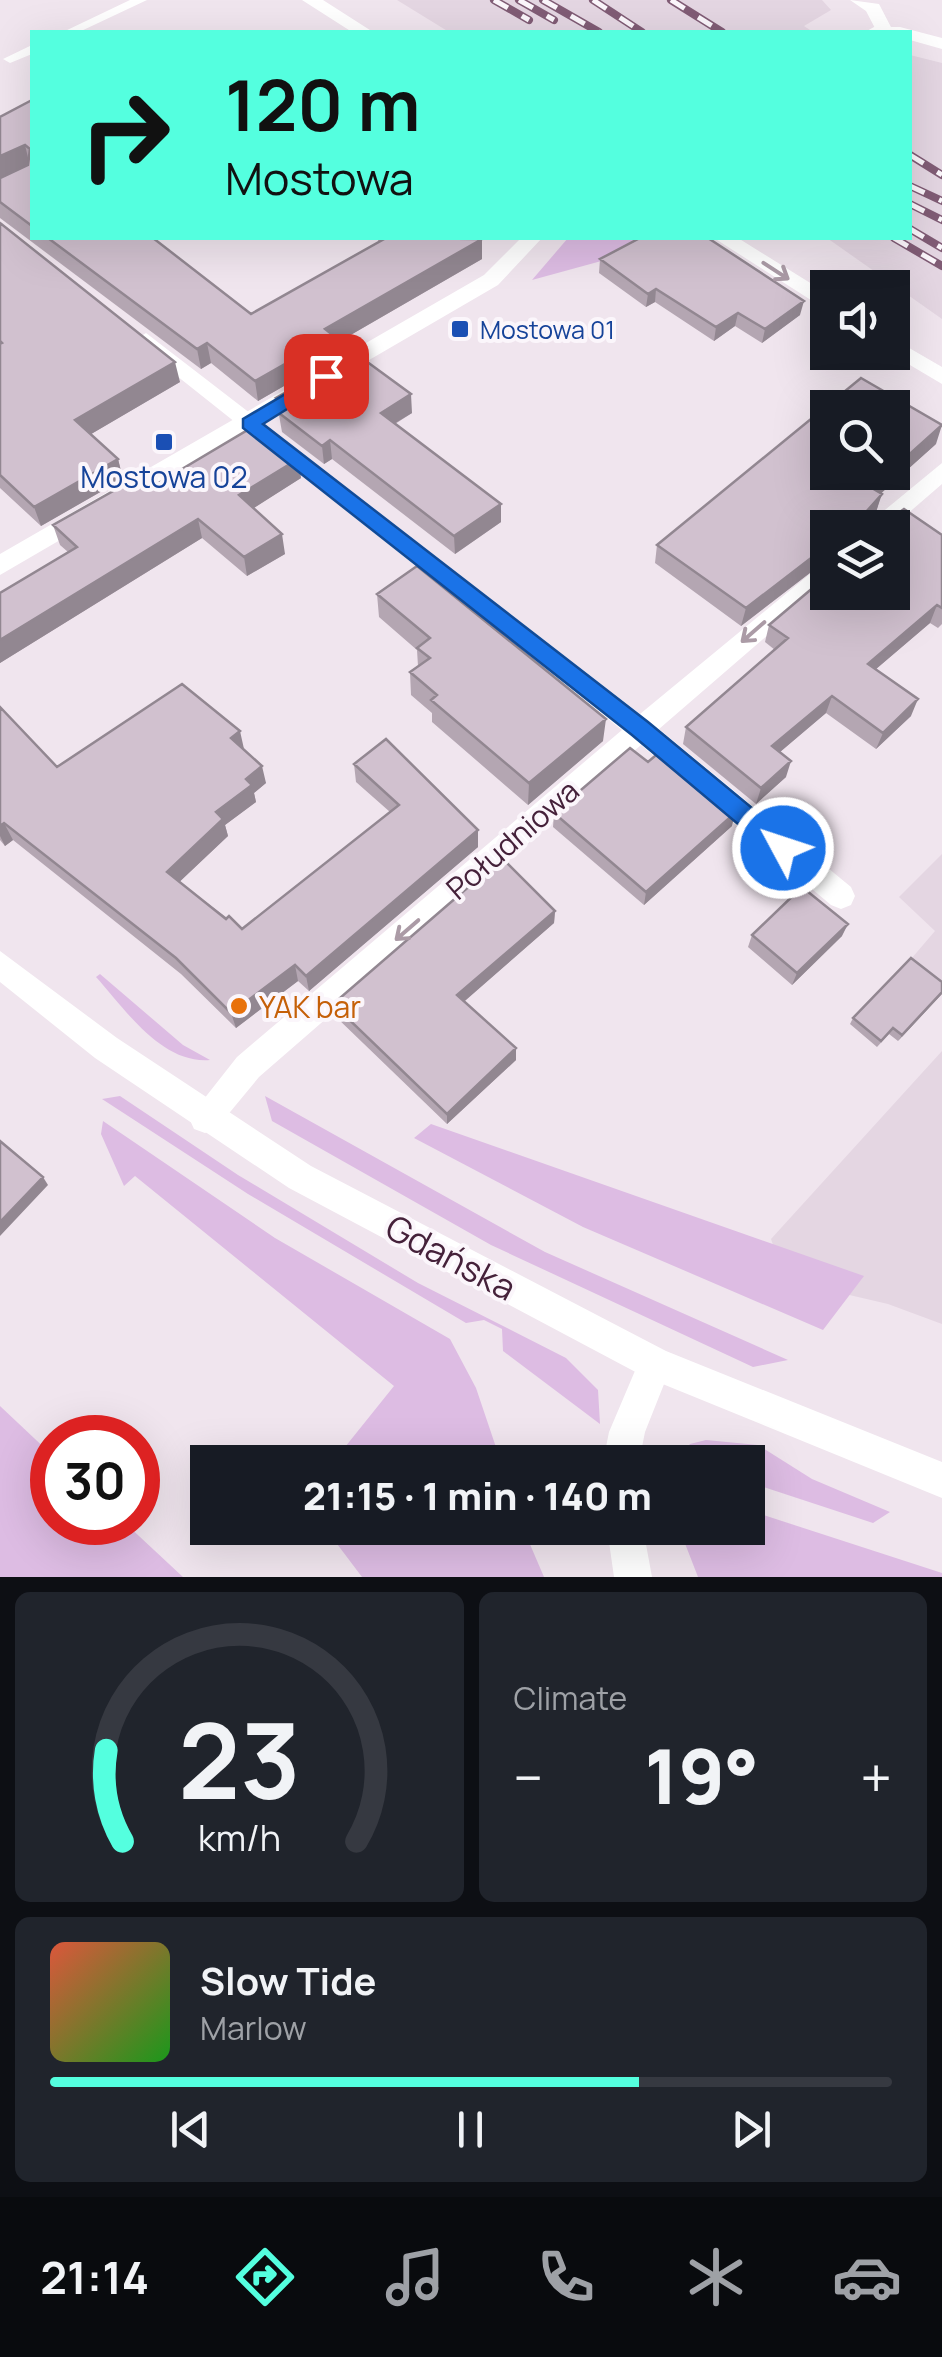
<!DOCTYPE html>
<meta charset="utf-8">
<style>
body{margin:0;font-family:Manrope,sans-serif;background:#20242c;color:#f1f3f6;height:100vh;display:flex;flex-direction:column;font-size:38px;white-space:nowrap}
*{box-sizing:border-box;margin:0}
p{font-size:32px;color:#9ea1a6}
.icon{flex:none;width:55px;height:55px;fill:none;stroke:currentColor;stroke-width:2;stroke-linecap:round;stroke-linejoin:round}
.map{position:relative;height:1577px;overflow:hidden}
.side{display:flex;flex-direction:column;gap:15px;padding:15px;background:#0d0f14;flex:1}
.side>*{flex:none}
.hud{position:absolute;left:30px;top:30px;width:882px;height:210px;border-radius:0px;box-shadow:0 10px 40px #0002;background:#54ffdf;color:#111;overflow:hidden}
.buttons{position:absolute;left:810px;top:270px;display:grid;gap:20px}
.buttons a{display:grid;place-items:center;width:100px;height:100px;border-radius:0px;background:#171b24;box-shadow:0 10px 40px #0002;font-size:50px}
.speed{position:absolute;left:30px;top:1415px;display:flex;gap:20px;font-size:50px;font-weight:700;text-align:center}
.speed>*{display:grid;place-content:center;width:130px;height:130px;border-radius:50%;background:#171b24;box-shadow:0 10px 40px #0002;line-height:1}
.speed .limit{border:15px solid #d22;background:#fff;color:#111}
.pin{position:absolute;display:grid;place-items:center;width:85px;height:85px;color:#fff;margin:-42px;border-radius:20px;box-shadow:0 5px 15px #0006}
.me{position:absolute;width:110px;margin:-55px;rotate:310deg;stroke-linejoin:round;filter:drop-shadow(0 0 8px #0008)}
.turn{display:flex;align-items:center;gap:35px;height:210px;padding:0 30px;font-size:45px}
.turn .icon{width:130px;height:130px;stroke-width:2.5}
.turn b{display:block;font-size:70px;line-height:85px}
.big{font-size:75px;font-weight:800;line-height:1.1}
.side .card{flex:1;display:flex;flex-direction:column;justify-content:center;gap:15px;min-width:0;padding:0 35px;border-radius:15px;background:#20242c}
.side .dial{align-items:center;gap:0}
.dial svg{height:260px;overflow:visible;fill:none;stroke:#363941;stroke-width:7;stroke-linecap:round;text-anchor:middle}
.dial text{fill:#f1f3f6;stroke:none}
.song{display:flex;align-items:center;gap:30px}
.cover{width:120px;height:120px;border-radius:15px;background:linear-gradient(135deg,hsl(10 70% 55%),hsl(120 70% 35%))}
.played{height:10px;border-radius:5px;background:linear-gradient(90deg,#54ffdf 70%,#363941 70%)}
.keys{display:flex;justify-content:space-around;direction:ltr}
.heat{display:flex;justify-content:space-between;align-items:center;font-size:55px;direction:ltr}
.side .tiles{flex:1;display:grid;gap:15px;grid-template-columns:1fr 1fr}
.card:last-child{grid-column:span 2}
.trip{position:absolute;left:190px;top:1445px;width:575px;height:100px;border-radius:0px;background:#171b24;box-shadow:0 10px 40px #0002;font-weight:800;line-height:100px;text-align:center}
.tab-bar{display:flex;height:160px;justify-content:space-around;align-items:center;background:#090b0e;color:#9ea1a6}
.tab-bar .icon{width:70px;height:70px}
.tab-bar .current{color:#54ffdf}
.tab-bar b{font-size:45px;color:#f1f3f6}
.map>svg:first-child{display:block}
.built{fill:#e4d6e2}
.green{fill:#ddbce3}
.lines{fill:none;stroke-linecap:round;stroke-linejoin:round}
.service{fill:#fff;fill-rule:evenodd}
.minor{fill:#fff;fill-rule:evenodd}
.tertiary{fill:#fff;fill-rule:evenodd}
.rail-casing{stroke:#805c75;stroke-width:8}
.rail{stroke:#fbf6fb;stroke-width:5;stroke-dasharray:16;stroke-linecap:butt}
.wall{fill:#b4a6b2}
.shaded-wall{fill:#928791}
.building{fill:#d1c1cf;stroke:#928791;stroke-width:2.5}
.oneway{stroke:#ab9ba6}
.route{fill:#1a73e8;stroke:#114b97;stroke-width:2.5}
.transit-dot{fill:#1a4fb4;stroke:#fbf6fb;stroke-width:4}
.food-dot{fill:#e8710a;stroke:#fbf6fb;stroke-width:4}
.labels{text-anchor:middle;dominant-baseline:central;stroke-width:8;stroke-linejoin:round;paint-order:stroke}
.far-transit-label{font-size:25px;fill:#164399;stroke:#fbf6fb;text-anchor:start}
.transit-label{font-size:30px;fill:#164399;stroke:#fbf6fb}
.street-label{font-size:30px;fill:#45213a;stroke:#fbf6fb}
.food-label{font-size:30px;fill:#c56008;stroke:#fbf6fb;text-anchor:start}
.near-street-label{font-size:35px;fill:#45213a;stroke:#fbf6fb}
</style>
<div class="map">
<svg width="942" height="1577" viewBox="0 0 942 1577">
<rect width="100%" height="100%" fill="#f0e5ee"/>
<path class="built" d="M397 0H822L831 10 804 26 813 32H449Z
M910 55 942 63V319L827 238H910Z
M942 854V987L911 959 935 931 899 897Z
M942 1051V1324L888 1304 785 1280 771 1239Z"/>
<path class="green" d="M568 238H641L605 260 532 280Z
M100 974 183 1045 210 1060C161 1064 125 1009 96 977Z
M120 1096 238 1175 418 1283 566 1358 598 1390 600 1424 503 1351 502 1329 484 1320 466 1323 248 1194 102 1099Z
M265 1096 545 1252 788 1360 753 1367 491 1245 272 1121Z
M103 1121 275 1238 450 1339 476 1388 501 1462H333L394 1386 135 1176 124 1186 101 1134Z
M431 1124 864 1276 823 1330 583 1227 414 1138Z
M0 1406 52 1455V1522L125 1523 183 1577H0Z
M706 1440 758 1445 812 1479 890 1512 873 1523 748 1482V1462L678 1459 690 1444Z
M748 1510 942 1573V1577H698L679 1528H748Z
M325 1528H523L544 1577H362Z"/>
<g class="lines">
<path class="service" d="M130 0H147L79 32H63Z
M32 45V54L10 63 3 59Z"/>
<path class="minor" d="M302 0H323L373 32H352Z
M850 0 879 4 892 29 889 32H877L866 11Z
M714 238H738L828 294V311Z
M146 333 640 714 828 559V583L659 729 851 887 855 896 851 905 841 909 831 905 641 745 259 1077 216 1129 205 1133 194 1129 189 1118 237 1057 622 730 138 345 135 340Z
M892 338 942 367V384L888 352H892Z
M942 463V484L891 528H863Z
M655 1347 667 1352 672 1364 645 1432 639 1462H603L609 1432 643 1352Z
M607 1528H643L652 1577H614Z"/>
<path class="tertiary" d="M874 27H900L942 38V49L910 40V32H865Z
M521 238H542L498 285 0 575V554L484 275Z
M0 951 117 1038 311 1166 666 1351 942 1462V1498L643 1376 289 1188 95 1058 0 982Z"/>
<defs>
<path id="rail" d="M494 0 529 20
M519 0 554 20
M543 0 599 32
M593 0 642 32
M671 0 722 32
M910 155 942 175
M910 186 942 201
M910 204 942 220
M910 229 942 248
M894 238 942 266"/>
</defs>
<use href="#rail" class="rail-casing"/>
<use href="#rail" class="rail"/>
</g>
<path class="wall" d="M32 100V238H153L251 314 378 242V238H481L482 239V259L335 344 336 356 258 401 211 363 201 369 0 218V117Z
M0 223 180 382 91 434 118 459 123 479 41 526 0 488Z
M600 259 800 315 762 343 735 326 714 341 655 302 646 307 599 273Z
M276 398 412 413 395 424 501 522 455 554 332 459 324 464 282 432Z
M936 444 881 493 876 513 942 535V624L938 628 930 623 876 669 911 716 876 749 826 713 780 752 786 777 756 804 683 744 686 727 775 650 765 642 769 625 892 592 828 528V559L741 626 655 563 657 545Z
M298 459 301 478 253 508 285 554 247 576 202 538 0 663V593L68 552 60 545 53 525 150 488Z
M377 594 603 741 528 805 432 722V713L411 695 410 672 418 666 417 650 379 617Z
M0 707 57 767 244 749 266 783 254 793 256 802 225 825 228 836 179 882 242 929 390 812 356 782 354 764 478 847 309 991 298 981 236 1028 181 974 13 840 5 846 0 840Z
M554 813 732 826 644 905 553 827Z
M555 911 554 923 464 1001 516 1060 447 1124 335 1016 333 1004Z
M752 935 842 936 792 985 748 947Z
M942 982 898 1041 889 1034 877 1047 850 1024 853 1018Z"/>
<path class="shaded-wall" d="M25 145 30 166 0 179V156Z
M482 239V259L335 344 336 356 258 401 255 381 325 329Z
M656 289 655 302 646 307 648 294Z
M804 301 800 315 762 343 765 329Z
M738 313 735 326 714 341 716 327Z
M207 343 211 363 201 369 197 349Z
M175 362 180 382 81 440 75 420Z
M411 394 412 413 382 431 381 413Z
M942 425 936 444 867 506 872 488 889 472H892V470Z
M330 440 332 459 324 464 322 446Z
M118 459 123 479 41 526 34 507Z
M298 459 301 478 243 515 239 495Z
M882 494 876 512H866Z
M501 504V522L455 554 454 536Z
M198 519 202 538 0 663V640Z
M282 534 285 554 247 576 244 557Z
M828 545V559L741 626 746 608Z
M937 605 930 623 862 681 868 664Z
M832 696 826 713 767 763 772 746Z
M918 699 911 716 876 749 883 733Z
M606 719 603 741 528 805 529 783Z
M240 731 244 749 231 738Z
M791 761 786 777 756 804 761 788Z
M262 766 266 783 254 793 256 802 225 825 228 836 172 889 167 872 216 812 246 779Z
M735 813 732 826 644 905 646 892Z
M4 823 13 840 5 846 0 836V826Z
M478 830V847L309 991 306 976Z
M555 911 554 923 458 1007 457 995Z
M848 924 842 936 792 985 797 973Z
M295 965 298 981 236 1028 231 1013Z
M942 992V994L898 1041 902 1035Z
M516 1048V1060L447 1124V1114Z
M43 1177 48 1185 0 1236V1222Z"/>
<path class="building" d="M32 100V226L0 202V178L28 165 30 149 25 145 0 156V117Z
M0 223 175 362 75 420 118 459 34 507 0 475V344L2 343 0 341Z
M48 238H153L251 314 384 239 382 238 482 239 325 329 334 336 255 381 207 343 197 349Z
M640 238H708L804 301 765 329 738 313 716 327 656 289 648 294 600 259Z
M355 353 411 394 381 413 501 504 454 536 330 440 322 446 279 413 288 407 276 398Z
M861 378 942 425 892 470V408H828V472H889L872 488 882 494 866 512 897 514 904 509 942 535V608L937 605 868 664 918 699 883 733 832 696 772 746 791 761 761 788 686 727 788 638 769 625 828 575V592H892V528H828V545L746 608 657 545Z
M256 425 298 459 239 495 282 534 244 557 198 519 0 640V593L77 547 53 525 138 477 150 488Z
M417 566 606 719 529 783 431 700 437 695 410 672 430 658 417 648 430 638 377 594Z
M182 684 240 731 231 738 262 766 246 779 252 785 216 812 223 819 167 872 226 919 229 916 242 929 399 805 354 764 386 739 478 830 306 976 295 965 231 1013 176 958 4 823 0 826V707L57 767Z
M630 748 648 762 661 751 735 813 646 892 554 813Z
M502 858 555 911 457 995 516 1048 447 1114 333 1004Z
M802 887 848 924 797 973 752 935Z
M911 958 942 982V992L902 1035 893 1028 881 1041 853 1018Z
M0 1141 43 1177 0 1222Z"/>
<defs><path id="oneway-shaft" d="M-6 0H5M1.5-3L5.5 0L1.5 3" fill="none" stroke-width="1.6" stroke-linecap="round" stroke-linejoin="round" transform="scale(2.5)"/></defs>
<g class="oneway">
<use href="#oneway-shaft" transform="translate(776 271) rotate(33)"/>
<use href="#oneway-shaft" transform="translate(753 632) rotate(139)"/>
<use href="#oneway-shaft" transform="translate(407 930) rotate(139)"/>
</g>
<path class="route" d="M326 370 335 376 332 381 263 424 648 722 792 841V855H775L632 735 243 428V419Z"/>
<g class="transit-dot">
<rect x="450" y="319" width="20" height="20" rx="5"/>
<rect x="154" y="432" width="20" height="20" rx="5"/>
</g>
<circle class="food-dot" cx="239" cy="1006" r="10"/>
<g class="labels">
<g class="far-transit-label">
<text x="480" y="329">Mostowa 01</text>
</g>
<g class="transit-label">
<text x="164" y="476">Mostowa 02</text>
</g>
<g class="street-label">
<text transform="translate(512 839) rotate(-41)">Południowa</text>
</g>
<g class="food-label">
<text x="259" y="1006">YAK bar</text>
</g>
<g class="near-street-label">
<text transform="translate(451 1257) rotate(28)">Gdańska</text>
</g>
</g>
</svg>
<div class="buttons">
<a><svg class="icon" aria-label="sound" viewBox="0 0 24 24"><path d="M4 9h4l5-4v14l-5-4H4zM17 9q2 3 0 6"/></svg></a>
<a><svg class="icon" aria-label="search" viewBox="0 0 24 24"><circle cx="10" cy="10" r="6"/><path d="M15 15l6 6"/></svg></a>
<a><svg class="icon" aria-label="layers" viewBox="0 0 24 24"><path d="M12 4l9 5-9 5-9-5zM3 14l9 5 9-5"/></svg></a>
</div>
<div class="speed"><div class="limit">30</div></div>
<div class="pin" style="left:326px;top:376px;background:#d93025"><svg class="icon" aria-label="arrive" viewBox="0 0 24 24"><path d="M6 21V4h12l-3 4 3 4H6"/></svg></div>
<svg class="me" style="left:783px;top:848px" viewBox="-20 -20 40 40"><circle r="17" fill="#1a73e8" stroke="#fff" stroke-width="3"/><path d="M0-11L8 9 0 5-8 9z" fill="#fff"/></svg>
<div class="trip">21:15 · 1 min · 140 m</div>
<div class="hud">
<div class="turn"><svg class="icon" aria-label="right" viewBox="0 0 24 24"><path d="M7 20v-9h11M14 6l5 5-5 5"/></svg><div><b>120 m</b>Mostowa</div></div>
</div>
</div>
<section class="side">
<div class="tiles">
<div class="card dial"><svg viewBox="0 0 100 80">
<path d="M14 69A42 42 0 1 1 86 69"/>
<path d="M14 69A42 42 0 0 1 9 41" stroke="#54ffdf"/>
<text x="50" y="56" font-size="32" font-weight="700">23</text>
<text x="50" y="72" font-size="11">km/h</text>
</svg></div>
<div class="card"><p>Climate</p>
<div class="heat"><a>−</a><b class="big">19°</b><a>+</a></div>
</div>
<div class="card">
<div class="song"><i class="cover"></i><div><b>Slow Tide</b><p>Marlow</p></div></div>
<div class="played"></div>
<div class="keys"><svg class="icon" aria-label="previous" viewBox="0 0 24 24"><path d="M18 5L8 12l10 7zM5 5v14"/></svg><svg class="icon" aria-label="pause" viewBox="0 0 24 24"><path d="M8 5v14M16 5v14"/></svg><svg class="icon" aria-label="next" viewBox="0 0 24 24"><path d="M6 5l10 7-10 7zM19 5v14"/></svg></div>
</div>
</div>
</section>
<nav class="tab-bar">
<b>21:14</b>
<svg class="icon current" aria-label="directions" viewBox="0 0 24 24"><path d="M12 3l9 9-9 9-9-9zM9 14v-3h6M13 9l2 2-2 2"/></svg>
<svg class="icon" aria-label="music" viewBox="0 0 24 24"><path d="M9 18V5l10-2v13"/><circle cx="6" cy="18" r="3"/><circle cx="16" cy="16" r="3"/></svg>
<svg class="icon" aria-label="phone" viewBox="0 0 24 24"><path d="M5 4h4l2 5-3 2q2 4 5 5l2-3 5 2v4C11 20 4 13 5 4z"/></svg>
<svg class="icon" aria-label="climate" viewBox="0 0 24 24"><path d="M12 3v18M4 7l16 10M4 17L20 7"/></svg>
<svg class="icon" aria-label="car" viewBox="0 0 24 24"><path d="M5 17H2v-5l4-1 3-4h7l3 4 3 1v5h-3M9 17h6M6 11h13"/><circle cx="7" cy="17" r="2"/><circle cx="17" cy="17" r="2"/></svg>
</nav>
